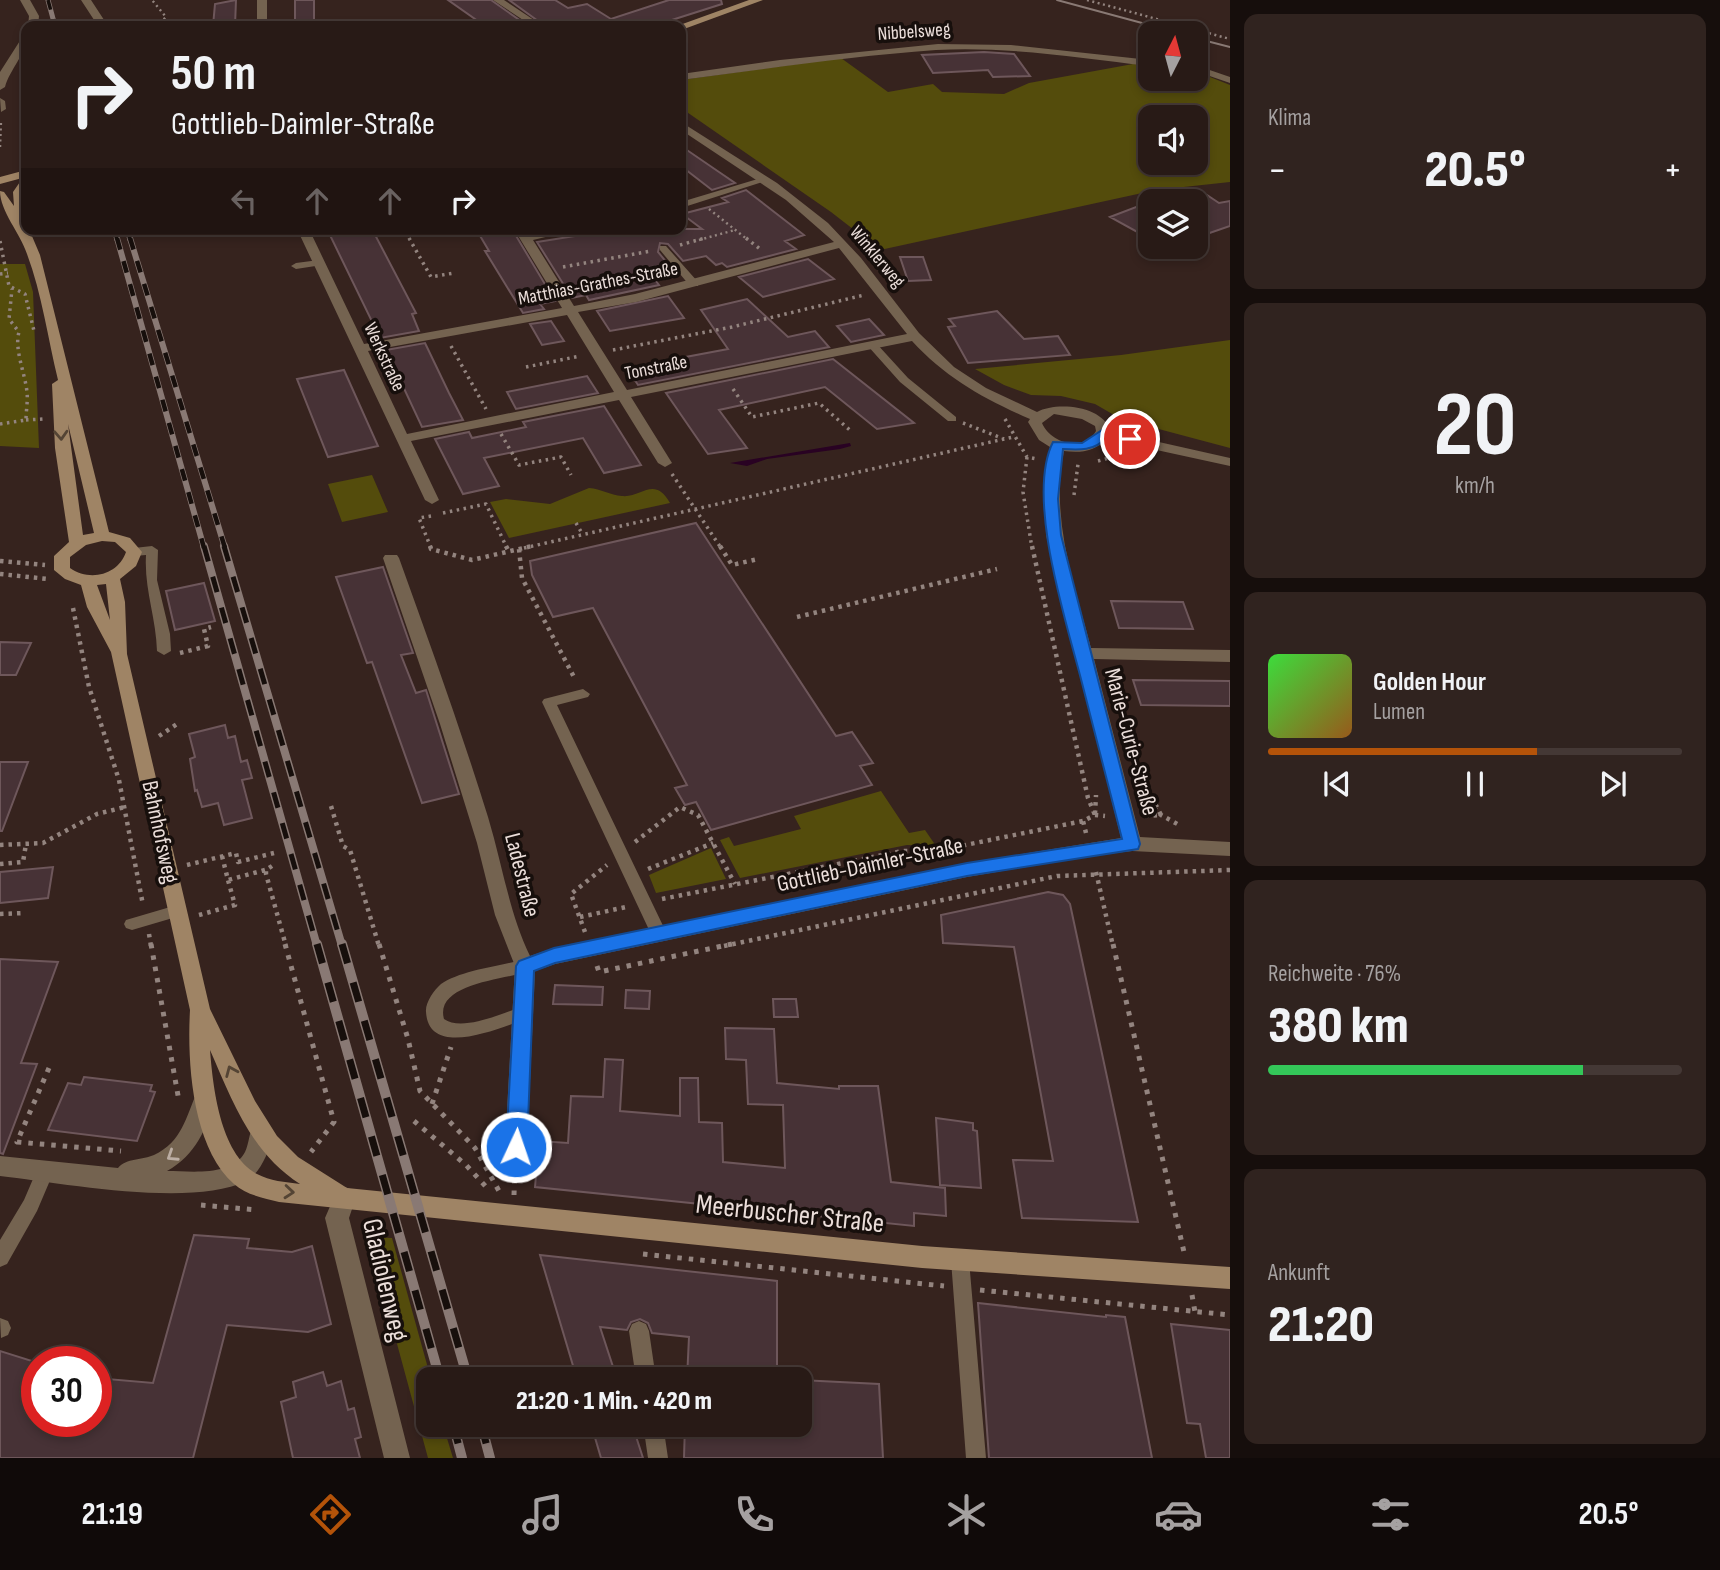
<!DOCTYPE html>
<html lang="de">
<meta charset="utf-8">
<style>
body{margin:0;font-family:"Sofia Sans Condensed",sans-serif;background:#30231f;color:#f1f3f6;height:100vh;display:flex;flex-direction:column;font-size:26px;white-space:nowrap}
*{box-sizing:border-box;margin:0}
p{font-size:23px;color:#a5a1a1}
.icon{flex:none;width:38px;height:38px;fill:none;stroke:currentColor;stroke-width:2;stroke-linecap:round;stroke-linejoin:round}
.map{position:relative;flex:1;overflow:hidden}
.sheet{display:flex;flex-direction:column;gap:14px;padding:14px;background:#160e0c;width:490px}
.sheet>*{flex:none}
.guide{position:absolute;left:21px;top:21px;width:665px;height:214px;border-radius:14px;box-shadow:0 4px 10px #0003,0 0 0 2px #443835;background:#281a16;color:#f1f3f6;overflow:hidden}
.needle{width:46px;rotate:6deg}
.tools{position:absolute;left:1138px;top:21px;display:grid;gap:14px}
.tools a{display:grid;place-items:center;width:70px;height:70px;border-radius:14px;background:#281a16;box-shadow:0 4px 10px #0003,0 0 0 2px #443835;font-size:35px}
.speed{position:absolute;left:21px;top:1346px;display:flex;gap:14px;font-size:35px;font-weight:700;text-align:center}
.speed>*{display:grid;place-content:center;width:91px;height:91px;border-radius:50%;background:#281a16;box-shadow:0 4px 10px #0003,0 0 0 2px #443835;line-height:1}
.speed .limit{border:10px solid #d22;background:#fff;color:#111}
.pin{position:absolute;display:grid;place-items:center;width:60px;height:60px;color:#fff;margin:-30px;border:4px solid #fff;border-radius:50%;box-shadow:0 2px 7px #0007}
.me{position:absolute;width:77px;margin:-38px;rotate:3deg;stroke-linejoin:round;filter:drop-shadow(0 0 5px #0008)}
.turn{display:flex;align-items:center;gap:24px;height:147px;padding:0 35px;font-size:32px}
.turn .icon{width:91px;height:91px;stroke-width:2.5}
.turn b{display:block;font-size:49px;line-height:60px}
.lanes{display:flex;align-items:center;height:66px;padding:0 35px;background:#0003;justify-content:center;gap:35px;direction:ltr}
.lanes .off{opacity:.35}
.big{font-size:52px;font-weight:800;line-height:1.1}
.sheet .widget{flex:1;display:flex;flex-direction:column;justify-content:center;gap:10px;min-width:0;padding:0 24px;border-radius:14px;background:#30231f}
.sheet .dial{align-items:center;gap:0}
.dial b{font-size:91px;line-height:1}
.song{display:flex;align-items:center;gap:21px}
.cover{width:84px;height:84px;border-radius:10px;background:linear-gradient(135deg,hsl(120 70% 55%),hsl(30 70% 35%))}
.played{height:7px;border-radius:4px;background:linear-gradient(90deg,#b45309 65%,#443835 65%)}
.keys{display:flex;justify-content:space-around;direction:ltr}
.heat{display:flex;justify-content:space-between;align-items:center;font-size:38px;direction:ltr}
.charge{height:10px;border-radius:5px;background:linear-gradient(90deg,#34c759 76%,#443835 0)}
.trip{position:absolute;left:416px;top:1367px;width:396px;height:70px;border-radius:14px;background:#281a16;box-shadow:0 4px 10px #0003,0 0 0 2px #443835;font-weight:800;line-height:70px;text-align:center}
.tabs{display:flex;height:112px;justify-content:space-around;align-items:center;background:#100a09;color:#a5a1a1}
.tabs .icon{width:49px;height:49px}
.tabs .selected{color:#b45309}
.tabs b{font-size:32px;color:#f1f3f6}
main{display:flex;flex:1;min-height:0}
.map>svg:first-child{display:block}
.green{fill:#544c0c;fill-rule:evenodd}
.water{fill:#290223}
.building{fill:#473236;stroke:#6e575b;stroke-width:2}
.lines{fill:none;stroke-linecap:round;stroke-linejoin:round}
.path-far3{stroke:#93847f;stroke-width:2.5;stroke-dasharray:2 3.5;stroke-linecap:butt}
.path-far2{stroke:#93847f;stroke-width:3.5;stroke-dasharray:2.5 4.5;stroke-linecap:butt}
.path-far1{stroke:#93847f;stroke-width:4.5;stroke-dasharray:3.5 5;stroke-linecap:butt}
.path{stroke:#93847f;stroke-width:5;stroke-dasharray:4.5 7;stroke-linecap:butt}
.service{fill:#746350;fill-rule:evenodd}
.minor{fill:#746350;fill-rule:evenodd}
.secondary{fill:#9f8465;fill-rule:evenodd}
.tram{stroke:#897974;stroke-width:2}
.rail-far3-casing{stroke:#897974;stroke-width:5}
.rail-far2-casing{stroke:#897974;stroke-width:6}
.rail-far1-casing{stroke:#897974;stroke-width:8}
.rail-casing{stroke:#897974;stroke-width:10}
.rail-far3{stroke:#170f0c;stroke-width:3.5;stroke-dasharray:10;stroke-linecap:butt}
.rail-far2{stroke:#170f0c;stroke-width:4.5;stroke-dasharray:12;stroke-linecap:butt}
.rail-far1{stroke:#170f0c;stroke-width:5;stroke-dasharray:16;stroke-linecap:butt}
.rail{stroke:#170f0c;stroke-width:7;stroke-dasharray:20;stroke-linecap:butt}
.oneway{stroke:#544434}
.oneway2{stroke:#bbada3}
.route{fill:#1a73e8;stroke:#114b97;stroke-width:2}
.labels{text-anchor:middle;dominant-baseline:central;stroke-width:7;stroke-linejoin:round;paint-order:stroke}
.far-street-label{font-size:19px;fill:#ebdeda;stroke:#170f0c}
.street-label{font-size:23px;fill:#ebdeda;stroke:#170f0c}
.near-street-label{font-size:28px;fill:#ebdeda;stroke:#170f0c}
</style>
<main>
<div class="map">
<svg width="1230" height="1458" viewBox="0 0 1230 1458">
<rect width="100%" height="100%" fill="#36231e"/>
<path class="green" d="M841 58 888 92 933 84 942 92 1004 94 1029 83 1133 64 1150 66V79H1195V71L1230 85V182L1156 190 880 250 831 212 681 108V80ZM1150 117H1195V163H1150Z
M0 264H25L33 292 39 448 0 446Z
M1230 340V448L1121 419 1095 404 1061 396 1031 395 1004 385 975 369 1121 355Z
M372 475 388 512 342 522 328 484Z
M589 488C601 489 610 495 622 496 642 498 654 475 670 503L509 538 490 502 506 499 550 504Z
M881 791 909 833 925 830 936 846 907 845 740 878 720 840 729 837 734 846 801 829 794 816Z
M711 848 726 879 656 893 649 875Z
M368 1237 392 1238 431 1379 429 1424 443 1425 453 1458H428Z"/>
<path class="water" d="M850 443 851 446 840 449 767 459 747 466 730 463Z"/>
<path class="building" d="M236 0 235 26H213L215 4Z
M295 0H314V26H295Z
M448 0H491L528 26H485Z
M509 0H555L568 8 587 4 611 19 669 0H721L722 4 653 26H545Z
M984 52 1014 54 1030 76 993 77 988 70 933 73 922 55Z
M681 146 719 172 735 183 712 190 681 166Z
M746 190 804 235 785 241 796 249 727 267 722 263 716 265 706 256 683 261 668 244 660 243 658 252 668 264 646 268 659 285 589 300 586 295 572 298 537 242 619 229H702L682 214 728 202 722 198Z
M1207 195 1219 203 1230 201V226L1195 238V198Z
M1150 206V239L1110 217 1136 207 1140 209Z
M327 229H372L416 313 412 314 419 331 380 338Z
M476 229H512L555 301 540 304 544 309 523 313 485 251H489Z
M900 257H923L931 280 908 281Z
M808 259 834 279 763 297 739 277Z
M668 296 684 318 610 331 597 311Z
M747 299 788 337 815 331 829 347 638 385 627 368 728 349 701 310Z
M997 311 1024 339 1058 336 1070 355 968 363 948 327 955 326 949 319Z
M869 319 884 335 851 342 837 326Z
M551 321 564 341 542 345 530 324Z
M425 343 449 393 463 420 422 427 386 350Z
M833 359 914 423 877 429 825 387 719 410 747 448 708 454 666 393Z
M344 370 378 446 328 457 297 379Z
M587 376 598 393 516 409 507 392Z
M604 406 641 465 604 473 583 438 484 458 499 486 463 494 435 439 469 432 472 438 526 427 523 422Z
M696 523 836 736 852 732 873 763 860 766 872 785 711 830 696 802 685 805 675 788 687 785 593 608 553 617 532 575 530 561Z
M383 567 413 653 401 655 416 693 426 690 459 794 422 803 372 662 367 663 336 577Z
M204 583 215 621 175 630 166 591Z
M1111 601 1183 602 1193 629 1119 628Z
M0 642 31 643 16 675H0Z
M1133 680 1230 681V706L1141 705Z
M225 725 228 738 235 736 241 762 247 760 252 778 242 780 252 818 224 825 218 803 202 807 197 790 195 791 190 759 195 757 189 734Z
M0 762H28L2 831H0Z
M53 867 48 898 0 903V872Z
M1048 892 1063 895 1070 904 1138 1222 1022 1218 1013 1160 1053 1161 1014 947 943 943 941 915Z
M0 959 58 962 21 1063 37 1064 3 1154 0 1153Z
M555 985 603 987 602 1005 553 1004Z
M626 990 650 991 649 1009 625 1008Z
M773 999H796L798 1017H774Z
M725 1028 774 1029 777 1083 839 1089V1086H878L891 1182 945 1188 946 1216 914 1213V1226L535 1187 539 1141 568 1143 571 1096 603 1097 605 1059 623 1060 620 1111 680 1116V1078H698L699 1122 722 1123 723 1162 785 1168 783 1105 748 1104 746 1060 726 1059Z
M84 1077 152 1085 150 1091 155 1092 137 1141 48 1130 68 1083 81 1085Z
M936 1118 973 1123V1130L977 1131 981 1188 940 1185Z
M194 1235 249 1239 247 1248 292 1252 312 1246 331 1324 308 1332 227 1325 193 1458H0V1351L32 1361 26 1372 37 1373V1421H96V1378L153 1383Z
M540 1255 777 1281V1379H687L689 1337 652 1333 648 1323 640 1319 631 1322 627 1330 600 1327 617 1379H577Z
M978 1303 1106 1317V1315L1125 1317 1152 1458H989Z
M1171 1324 1230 1330V1458H1206L1200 1424 1187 1423Z
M323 1372 327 1386 341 1381 348 1410 354 1408 361 1437 355 1439 360 1458H293L281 1402 296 1397 293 1382Z
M800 1380 879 1384 883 1458H684L685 1424H800Z
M591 1424H632L643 1458H601Z"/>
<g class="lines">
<path class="path-far3" d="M1087 0 1230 39
M126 26 163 20 166 17 152 0
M0 147 1 120
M709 209 748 240
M410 240 406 232 421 229
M699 240 735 230"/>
<path class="path-far2" d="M409 238 431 277 454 273
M746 238 760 249
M0 241 9 286 25 294 34 331
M680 245 705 238
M563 267 651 251
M0 274 8 273
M451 346 486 409
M613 350 732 327 864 295
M526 367 580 356
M733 389 752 417 819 403 852 432
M1005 419 1027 457 1037 459
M26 420 43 419
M963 423 1004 439
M0 424 26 420C26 411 28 401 27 392 25 373 14 349 19 332L9 319 12 289
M501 434 519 465 561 457 571 475
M1027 457 1023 492 1032 548
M1098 461 1120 455
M672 474 721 548
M1074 495 1078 464
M443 513 486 504 507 548
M576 523 583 535
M431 548 419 518 431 516
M524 548 1013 437"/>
<path class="path-far1" d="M430 546 431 549 472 560 532 546
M506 546 509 552
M720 546 732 565 758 559
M1032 546 1088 798 1095 815
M519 549 522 578 575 679
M0 561 45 565
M0 574 48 579
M73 608 89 687 119 780 143 905
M797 617 997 569
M180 653 208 646 204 629 211 627
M1126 725 1139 773 1161 815
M159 736 180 722
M1142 795 1161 815 1181 826
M331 806 343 846 350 850 379 946
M1095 814 1096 795
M1145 816 1161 815
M1086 833 1083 821 1095 815 1105 816
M635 842 680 807 698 815 735 884
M0 845 43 843 97 814 125 807
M222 856 228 880 265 870
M0 864 23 862 26 844
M187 865 236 853 238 862 274 853
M272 866 266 870V874L286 946
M648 869 713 843
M1096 872 1113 946
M662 899 903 851H936L1083 821
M0 914 24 913
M199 915 235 905 228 880
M580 917 626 907
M585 932 571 894 607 865
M149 934 151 946
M724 946 1057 876 1230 870"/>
<path class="path" d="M151 944 179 1101
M285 944 334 1122 311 1152
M379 944 408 1039 420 1091 475 1148 499 1191
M1113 944 1184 1252
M597 966 599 972 732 944
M49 1068 17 1142 121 1151
M432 1104 451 1047
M414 1121 466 1165 489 1190
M514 1195 515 1165
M201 1205 258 1210
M643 1254 944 1286
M980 1290 1230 1315
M1192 1295 1195 1312"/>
<path class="service" d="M761 178 769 180 681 208V202Z
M660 246H666L698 282V286H690L660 250Z
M319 260 322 261V265L296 269 291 266 296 263Z
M872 342 876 343 908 378 956 417V421H948L900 382 867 345Z
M152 546 158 550 157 580 170 634 171 651 164 655 157 651C156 617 144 589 146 555L134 556 128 552 134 548Z
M583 689 590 694 588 697 557 705 667 934 665 938 659 940 653 938 651 934 542 702 544 699Z
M177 905 183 907 185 911 183 915 132 930 126 928 124 924 126 920Z
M525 959 531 961 533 966 531 971C507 979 434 983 444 1019 462 1032 504 1013 523 1006L529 1008 531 1013 529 1018C504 1026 429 1061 426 1012 425 1003 434 990 441 984 461 970 501 966 525 959Z
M45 1163 51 1165 54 1171 37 1211 7 1264 0 1267V1240L24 1200 39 1165Z
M960 1251 967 1254 969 1260 986 1458H966L951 1260 953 1254Z
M0 1318 8 1321 11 1328 8 1335 1 1338Z
M639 1321 646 1324 649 1331 656 1379H636L629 1331 632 1324Z
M643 1424H663L668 1458H648Z"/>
<path class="minor" d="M20 0H30L39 16 38 26H28L29 16Z
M81 0H91L108 26H98Z
M257 0H267V26H257Z
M493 0H504L543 26H532Z
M26 35C27 54 10 69 5 87L0 90V72L23 36Z
M938 44 1011 45 1150 60V66C1079 58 1007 46 936 50 851 56 766 69 681 80V74L780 60Z
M1195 65 1230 77V83L1195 71Z
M0 98 5 101 6 109 1 112Z
M681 122 777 183 828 223 861 258 919 333 954 367 986 388 1037 412C1057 401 1104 406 1110 431L1230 458V466L1106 439C1095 452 1080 453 1064 451 1050 518 1074 583 1091 648L1230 650V662L1094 659 1140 837 1230 842V856L1132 851 1090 856 967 877 555 964 535 971 527 1147 524 1154 516 1157 508 1154 505 1147 515 966 495 915 477 843 440 724 383 558 385 555H397L399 558C430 644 461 730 488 817 502 863 509 913 530 956L554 948 967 863 1121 838 1046 535 1045 489 1050 447 1039 440 1028 422 1030 419C984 399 946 378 912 341L631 397 672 463 665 467 658 463 619 400 411 441 439 500 432 504 425 500 297 229H309L364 344 562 308 514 229H526L529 234 553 229H579L533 240 574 306 635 294 834 242 786 200 681 130ZM839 248 907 334 627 390 578 312 636 302ZM567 315 614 392 407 434 368 351ZM1054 414 1082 419 1095 426 1096 431C1084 453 1050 443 1042 423Z
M205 1090 213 1092 216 1099C206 1129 196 1155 167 1171 191 1171 232 1177 245 1152 249 1143 249 1134 253 1125L261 1122 269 1125C274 1135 270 1146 266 1156 261 1166 256 1176 246 1181 191 1208 62 1183 0 1176V1156L118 1168C126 1158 143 1160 154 1155 182 1142 186 1117 197 1092Z
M345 1187 353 1190 356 1197 349 1218 410 1458H384L325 1218 337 1190Z"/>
<path class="secondary" d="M749 0H763L684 29 677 26Z
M26 170V177L0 184V177Z
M26 178V229H29L40 255 109 532 130 538 142 552 136 566 120 579 125 602 127 654 210 1009 255 1101 277 1136 298 1157 347 1188 922 1246 1230 1267V1289L922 1268 279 1202C264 1198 246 1195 234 1184 192 1147 187 1062 190 1010L111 652 87 607 81 585 65 579 54 570V556L69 542 55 448 52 384 58 380C48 339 42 294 27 254 20 233 0 211 0 191L4 192 14 206 13 192 22 179ZM68 424 94 533 83 535ZM102 541 115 542 126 552C118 575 90 582 70 568V557L86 545ZM106 584 110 620 97 585ZM210 1050C232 1100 251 1153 300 1184 285 1182 270 1181 257 1174 220 1154 213 1087 210 1050Z"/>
<path class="tram" d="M1057 0 1179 33
M1195 38 1230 47"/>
<defs>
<path id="rail-far3" d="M48 0 55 26
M114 229 117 240
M127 229 130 240"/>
<path id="rail-far2" d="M117 238 204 548
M130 238 225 548"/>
<path id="rail-far1" d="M204 546 317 946
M224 546 342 946"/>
<path id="rail" d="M317 944 440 1379
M342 944 468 1379
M453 1424 462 1458
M481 1424 490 1458"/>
</defs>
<use href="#rail-far3" class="rail-far3-casing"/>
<use href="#rail-far2" class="rail-far2-casing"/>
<use href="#rail-far1" class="rail-far1-casing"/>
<use href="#rail" class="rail-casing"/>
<use href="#rail-far3" class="rail-far3"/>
<use href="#rail-far2" class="rail-far2"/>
<use href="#rail-far1" class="rail-far1"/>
<use href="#rail" class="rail"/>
</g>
<defs><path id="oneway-chevron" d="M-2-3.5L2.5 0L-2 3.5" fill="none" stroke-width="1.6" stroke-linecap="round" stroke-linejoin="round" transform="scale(1.75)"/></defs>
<g class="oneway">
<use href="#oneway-chevron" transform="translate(61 435) rotate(87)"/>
<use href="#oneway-chevron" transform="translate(231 1071) rotate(-113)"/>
<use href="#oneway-chevron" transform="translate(289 1192) rotate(5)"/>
</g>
<use class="oneway2" href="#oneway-chevron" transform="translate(172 1156) rotate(147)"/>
<path class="route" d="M1102 430 1134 437 1136 439 1130 443 1106 438C1095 451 1079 450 1063 449L1058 499 1061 535 1140 844 1138 849 967 876 555 963 534 971 527 1147 524 1154 516 1157 509 1154 506 1147 516 966 519 961 554 948 967 863 1122 839C1109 787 1095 735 1082 683 1067 624 1025 497 1053 442L1082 443Z"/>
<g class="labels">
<g class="far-street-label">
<text transform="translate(914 32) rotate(-4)">Nibbelsweg</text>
<text transform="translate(877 257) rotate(50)">Winklerweg</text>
<text transform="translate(598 284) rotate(-11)">Matthias-Grathes-Straße</text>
<text transform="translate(384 357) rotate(65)">Werkstraße</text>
<text transform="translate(656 368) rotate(-11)">Tonstraße</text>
</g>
<g class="street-label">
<text transform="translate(1131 742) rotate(75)">Marie-Curie-Straße</text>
<text transform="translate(160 832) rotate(78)">Bahnhofsweg</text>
<text transform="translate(870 865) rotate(-12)">Gottlieb-Daimler-Straße</text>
<text transform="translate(522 875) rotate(76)">Ladestraße</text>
</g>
<g class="near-street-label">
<text transform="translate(790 1214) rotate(6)">Meerbuscher Straße</text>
<text transform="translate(385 1280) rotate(77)">Gladiolenweg</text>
</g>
</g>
</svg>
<div class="tools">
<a><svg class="needle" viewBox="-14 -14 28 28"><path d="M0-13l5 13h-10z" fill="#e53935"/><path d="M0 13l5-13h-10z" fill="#a5a1a1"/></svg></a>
<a><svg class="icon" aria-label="sound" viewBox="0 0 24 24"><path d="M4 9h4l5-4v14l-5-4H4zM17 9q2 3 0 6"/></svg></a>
<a><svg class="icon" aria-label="layers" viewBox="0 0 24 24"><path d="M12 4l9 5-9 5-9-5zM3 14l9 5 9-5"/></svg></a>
</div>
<div class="speed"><div class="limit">30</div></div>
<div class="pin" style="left:1130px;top:439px;background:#d93025"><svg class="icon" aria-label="arrive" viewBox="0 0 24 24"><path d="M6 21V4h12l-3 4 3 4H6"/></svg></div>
<svg class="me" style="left:516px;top:1147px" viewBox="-20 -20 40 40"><circle r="17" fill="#1a73e8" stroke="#fff" stroke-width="3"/><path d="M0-11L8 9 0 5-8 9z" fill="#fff"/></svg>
<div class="trip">21:20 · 1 Min. · 420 m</div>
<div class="guide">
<div class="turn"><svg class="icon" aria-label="right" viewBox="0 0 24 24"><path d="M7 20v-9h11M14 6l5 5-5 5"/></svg><div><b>50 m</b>Gottlieb-Daimler-Straße</div></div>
<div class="lanes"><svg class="icon off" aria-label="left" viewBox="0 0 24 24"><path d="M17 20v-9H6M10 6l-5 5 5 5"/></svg><svg class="icon off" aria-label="ahead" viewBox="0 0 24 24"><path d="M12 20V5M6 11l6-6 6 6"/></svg><svg class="icon off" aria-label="ahead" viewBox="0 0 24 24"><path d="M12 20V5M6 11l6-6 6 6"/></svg><svg class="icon" aria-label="right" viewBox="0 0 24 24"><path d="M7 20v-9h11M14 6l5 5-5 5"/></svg></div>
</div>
</div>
<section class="sheet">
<div class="widget"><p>Klima</p>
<div class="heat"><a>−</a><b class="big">20.5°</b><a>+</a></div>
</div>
<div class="widget dial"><b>20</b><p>km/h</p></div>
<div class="widget">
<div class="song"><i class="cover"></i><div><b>Golden Hour</b><p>Lumen</p></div></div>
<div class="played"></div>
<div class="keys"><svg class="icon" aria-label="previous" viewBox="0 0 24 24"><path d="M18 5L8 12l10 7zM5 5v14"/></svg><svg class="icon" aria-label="pause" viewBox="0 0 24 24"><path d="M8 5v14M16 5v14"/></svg><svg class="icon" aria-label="next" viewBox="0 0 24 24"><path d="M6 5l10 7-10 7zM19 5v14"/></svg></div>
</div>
<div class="widget"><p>Reichweite · 76%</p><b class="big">380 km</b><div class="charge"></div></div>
<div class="widget"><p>Ankunft</p><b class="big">21:20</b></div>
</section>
</main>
<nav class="tabs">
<b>21:19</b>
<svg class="icon selected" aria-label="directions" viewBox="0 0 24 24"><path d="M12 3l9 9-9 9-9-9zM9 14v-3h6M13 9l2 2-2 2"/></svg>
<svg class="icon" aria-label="music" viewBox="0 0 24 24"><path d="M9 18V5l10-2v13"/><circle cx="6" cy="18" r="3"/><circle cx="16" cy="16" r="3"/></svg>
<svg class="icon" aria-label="phone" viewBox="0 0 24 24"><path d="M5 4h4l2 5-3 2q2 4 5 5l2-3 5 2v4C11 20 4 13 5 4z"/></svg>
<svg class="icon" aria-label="climate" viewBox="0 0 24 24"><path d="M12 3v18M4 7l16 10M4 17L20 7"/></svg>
<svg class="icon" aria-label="car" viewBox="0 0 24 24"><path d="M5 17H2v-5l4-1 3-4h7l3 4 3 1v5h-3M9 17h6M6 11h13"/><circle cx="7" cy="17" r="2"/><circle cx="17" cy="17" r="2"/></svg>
<svg class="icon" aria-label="filters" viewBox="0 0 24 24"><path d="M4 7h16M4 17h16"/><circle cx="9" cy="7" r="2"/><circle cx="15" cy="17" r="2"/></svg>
<b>20.5°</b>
</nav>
